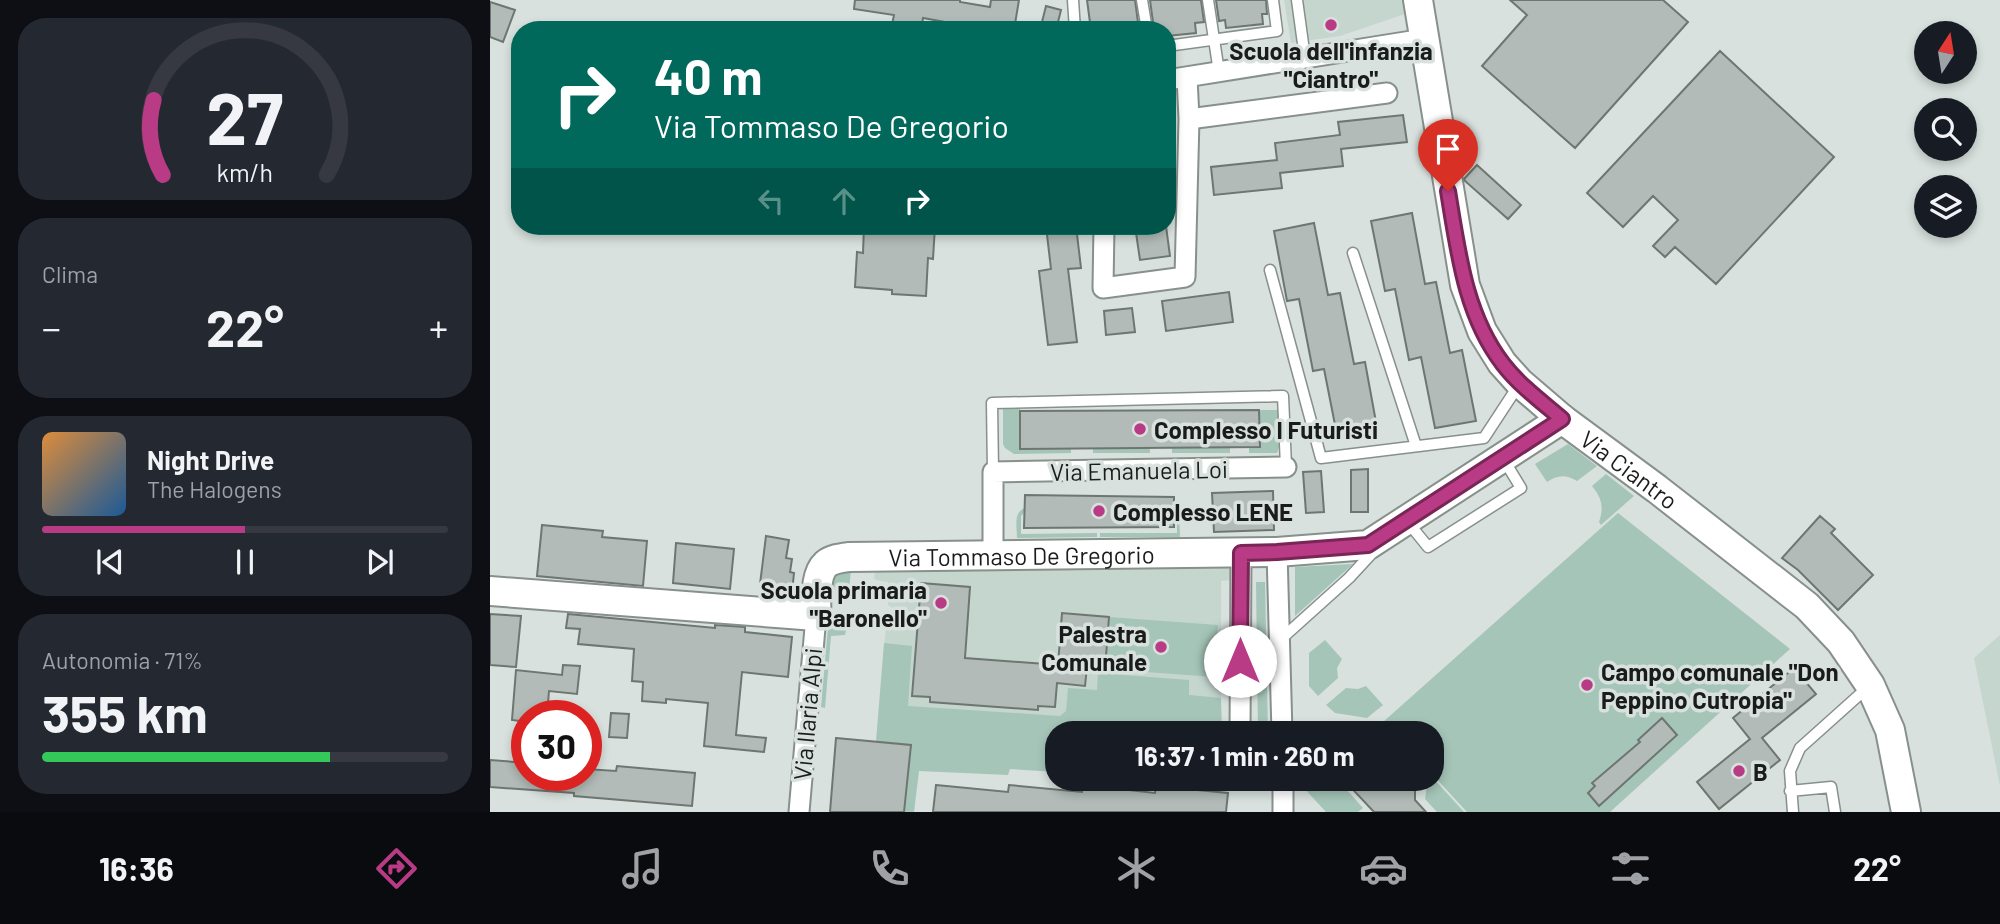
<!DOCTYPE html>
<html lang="it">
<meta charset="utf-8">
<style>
body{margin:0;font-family:Barlow,sans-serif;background:#242831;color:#f1f3f6;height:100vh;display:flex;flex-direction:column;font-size:26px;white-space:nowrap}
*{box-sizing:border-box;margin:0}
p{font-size:23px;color:#9ea1a6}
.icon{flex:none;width:38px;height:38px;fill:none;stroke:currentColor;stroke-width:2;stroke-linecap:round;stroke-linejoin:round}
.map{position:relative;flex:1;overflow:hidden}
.side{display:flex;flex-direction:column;gap:18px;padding:18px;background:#0d0f14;width:490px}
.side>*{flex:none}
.top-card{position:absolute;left:21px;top:21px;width:665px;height:214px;border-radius:28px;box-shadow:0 4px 10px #0003;background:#00695c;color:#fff;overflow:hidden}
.needle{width:46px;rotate:12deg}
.tools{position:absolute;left:1424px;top:21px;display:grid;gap:14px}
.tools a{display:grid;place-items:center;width:63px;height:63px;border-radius:50%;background:#171b24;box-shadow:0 4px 10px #0003;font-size:35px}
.speed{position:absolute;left:21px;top:700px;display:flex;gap:14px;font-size:35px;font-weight:700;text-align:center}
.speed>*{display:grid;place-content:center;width:91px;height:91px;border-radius:50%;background:#171b24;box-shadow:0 4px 10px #0003;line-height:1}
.speed .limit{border:10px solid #d22;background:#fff;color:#111}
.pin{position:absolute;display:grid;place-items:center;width:60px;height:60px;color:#fff;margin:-72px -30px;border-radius:50% 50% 50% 0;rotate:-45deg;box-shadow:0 0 7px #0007}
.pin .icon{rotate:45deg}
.me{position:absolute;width:77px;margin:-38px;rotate:0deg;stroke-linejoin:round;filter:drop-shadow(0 0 5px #0008)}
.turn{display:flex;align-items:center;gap:24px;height:147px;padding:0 28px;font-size:32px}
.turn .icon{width:91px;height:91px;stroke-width:2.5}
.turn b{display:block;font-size:49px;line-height:60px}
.lanes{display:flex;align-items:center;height:66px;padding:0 28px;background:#0003;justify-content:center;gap:35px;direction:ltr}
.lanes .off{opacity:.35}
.big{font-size:52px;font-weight:700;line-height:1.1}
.side .card{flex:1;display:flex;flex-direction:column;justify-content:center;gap:10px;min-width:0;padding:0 24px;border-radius:28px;background:#242831}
.side .dial{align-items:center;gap:0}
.dial svg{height:182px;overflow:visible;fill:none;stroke:#363941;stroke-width:7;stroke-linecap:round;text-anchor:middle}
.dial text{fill:#f1f3f6;stroke:none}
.song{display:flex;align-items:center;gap:21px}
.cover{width:84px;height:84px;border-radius:10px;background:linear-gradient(135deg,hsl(30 70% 55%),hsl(210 70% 35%))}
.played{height:7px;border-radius:4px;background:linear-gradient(90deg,#b93a85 50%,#363941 50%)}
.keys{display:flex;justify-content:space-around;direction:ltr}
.heat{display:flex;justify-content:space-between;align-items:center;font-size:38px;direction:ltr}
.charge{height:10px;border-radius:5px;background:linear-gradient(90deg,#34c759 71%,#363941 0)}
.trip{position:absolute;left:555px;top:721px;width:399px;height:70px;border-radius:28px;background:#171b24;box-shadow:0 4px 10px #0003;font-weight:700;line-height:70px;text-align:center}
.menu{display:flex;height:112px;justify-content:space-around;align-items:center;background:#090b0e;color:#9ea1a6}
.menu .icon{width:49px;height:49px}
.menu .selected{color:#b93a85}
.menu b{font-size:32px;color:#f1f3f6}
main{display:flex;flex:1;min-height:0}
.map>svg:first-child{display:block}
.built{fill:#c5d6cf}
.green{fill:#a5c5b8}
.building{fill:#b2bbb7;stroke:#6e7672;stroke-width:2}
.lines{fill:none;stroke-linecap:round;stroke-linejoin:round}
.lane-casing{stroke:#88908c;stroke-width:13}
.street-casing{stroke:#88908c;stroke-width:23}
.secondary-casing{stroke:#88908c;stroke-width:32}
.lane{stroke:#fff;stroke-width:10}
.street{stroke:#fff;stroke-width:19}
.secondary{stroke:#fff;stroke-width:28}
.route-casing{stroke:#782656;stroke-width:18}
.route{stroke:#b93a85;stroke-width:12}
.poi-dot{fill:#b93a85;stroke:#d8e1dd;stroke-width:2.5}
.labels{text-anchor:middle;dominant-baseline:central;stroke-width:7;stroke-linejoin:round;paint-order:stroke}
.poi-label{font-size:24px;font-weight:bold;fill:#191c1b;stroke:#d8e1dd;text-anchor:start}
.street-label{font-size:24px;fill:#191c1b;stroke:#d8e1dd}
</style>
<main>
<section class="side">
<div class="card dial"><svg viewBox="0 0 100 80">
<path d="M14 69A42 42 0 1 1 86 69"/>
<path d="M14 69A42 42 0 0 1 10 36" stroke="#b93a85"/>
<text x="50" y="56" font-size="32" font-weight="700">27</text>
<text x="50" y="72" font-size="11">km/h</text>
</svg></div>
<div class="card"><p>Clima</p>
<div class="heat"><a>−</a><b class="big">22°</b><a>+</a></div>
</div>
<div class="card">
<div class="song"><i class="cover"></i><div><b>Night Drive</b><p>The Halogens</p></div></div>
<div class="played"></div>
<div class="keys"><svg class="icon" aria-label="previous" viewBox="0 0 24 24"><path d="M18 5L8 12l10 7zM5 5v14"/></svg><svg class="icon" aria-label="pause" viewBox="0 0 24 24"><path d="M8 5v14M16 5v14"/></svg><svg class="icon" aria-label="next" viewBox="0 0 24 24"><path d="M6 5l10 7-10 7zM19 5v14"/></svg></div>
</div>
<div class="card"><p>Autonomia · 71%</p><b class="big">355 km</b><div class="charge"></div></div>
</section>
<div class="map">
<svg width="1510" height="812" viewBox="0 0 1510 812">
<rect width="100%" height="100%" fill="#d8e1dd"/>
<path class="built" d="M794 0H916L918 13 850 36 801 43Z
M741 568 743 578 741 580 731 581V733H567V758L386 742 396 626 401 623 403 608 398 605V582L386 580 384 578 385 572 388 570Z
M1510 635V786L1484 658Z"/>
<path class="green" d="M513 406H530V449H581V453L524 454 515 448 513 444Z
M769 410H788L789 447 787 453H759V447H770Z
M1078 444 1107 466 1087 481C1076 474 1067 475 1057 482L1045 464Z
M603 448H660V453H603Z
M682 448H740V453H682Z
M1116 474 1144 496 1111 525 1109 522C1114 508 1112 498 1102 486Z
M535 508V512L531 516V534L607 533V537L527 538C527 527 523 512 535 508Z
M684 509 689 512 690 537H610V533H687V514Z
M1128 513 1300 649 1120 812H977L942 774V733H904L893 722Z
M863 564 805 616V567Z
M361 570 359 590 356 597H340C342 578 340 572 361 570Z
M766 582H775L778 733H768Z
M619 617 728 625 724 677 615 669Z
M342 621 354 623 357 626 355 635 341 636 335 708 331 707 338 627Z
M835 640 852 659 847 668 848 678 828 696 819 686V653Z
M394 643 422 646 418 706 570 716 576 711 578 688 607 690 608 673 699 680V695L731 698 732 733H567V772L520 769 518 775 429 771 424 812H414L386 742Z
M876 686 893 705 877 718 845 713 836 705 856 688 868 689Z
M813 779H847L873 808 868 812H836L813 787Z
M944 779 974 812H947L935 799 937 785Z"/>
<path class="building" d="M365 0H470V2L500 7 501 0H529L524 30H483L465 27 466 24 433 18 431 30H401L404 15 364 9Z
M597 0H645L649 30H601Z
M660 0H711L714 22 705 23 706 33 677 36V30H664Z
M726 0H776L777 14H772L773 24 736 28 735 20 729 21Z
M1020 0H1173L1198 22 1085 148 992 66 1037 15Z
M0 2 25 10 13 42 0 37Z
M556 6 571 10 566 30H550Z
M1230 51 1344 157 1226 284 1185 247 1175 257 1163 246 1188 220 1163 196 1133 227 1097 193Z
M913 115 917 142 851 149 853 166 790 173 792 188 724 195 721 167 787 160 785 143 850 135 848 122Z
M987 165 1031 205 1018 219 975 181 974 179Z
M922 213 935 284 946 282 960 353 972 350 986 421 945 428 931 357 919 360 905 289 895 291 881 221Z
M824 223 838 295 850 293 864 364 875 362 888 433 848 440 834 369 823 371 809 299 797 301 784 231Z
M374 226H445L443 259 438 258 436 296 402 294V290L365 287 367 252 373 253Z
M556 226H586L591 268 578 269 587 342 558 345 549 271 561 269Z
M645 226H676L680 256 650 260Z
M739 292 743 322 676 331 672 301Z
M642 308 645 332 616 335 614 311Z
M769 410 770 447 530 449V411Z
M878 469V512H861V470Z
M831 471 834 512 816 513 813 472Z
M783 491 784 530 724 532 722 493Z
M535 495 684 497V527L534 528Z
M1330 516 1345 529 1341 533 1383 575 1348 610 1308 570 1292 558Z
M52 525 113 531 112 537 157 541 153 586 47 576Z
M276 536 299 540 296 558 302 559 300 572 304 573 302 592 280 589 281 585 270 584Z
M186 543 244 549 240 589 183 583Z
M431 583 480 587 475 658 568 665 572 613 619 617 615 669 597 667 595 686 567 683 565 707 548 706V710L440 702V697L422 696Z
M0 614 31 616 26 667 0 665Z
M78 614 225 628V625L255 627V632L302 637 298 677 252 672 246 735 276 738 274 752 214 746 218 703 176 699V703L152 701 153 682 142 681 144 649 88 644 90 629 76 628Z
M73 665 90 666 87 694 59 691 57 716H37V722L22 720 26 670 72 675Z
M1304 668 1326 694 1272 738 1290 760 1229 809 1207 782 1260 739 1243 718Z
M121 713 139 714 137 738 119 737Z
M1172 718 1187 735 1109 806 1098 793 1105 786 1102 783 1150 742 1148 740Z
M346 738 421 745 414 812H340Z
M0 760 37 763V775H96V769L126 771 127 766 205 773 202 806 84 796V793L0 787Z
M853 779H925V800L936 812H884Z
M446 785 518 792 519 785 592 792 593 785 665 793 666 786 738 793 736 812H443Z"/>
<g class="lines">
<defs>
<path id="lane" d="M583 0 585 30
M652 0 657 30
M718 0 729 72
M807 0 815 58
M677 46 787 31 783 0
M863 253 926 446
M780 270 831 458 994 438 1030 383
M503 472 502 403 793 396 796 467
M917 521 938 547 1031 488 1014 460
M790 640 859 578 883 552
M1300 791 1341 787 1345 812
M1303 812 1300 771 1310 748 1377 688"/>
<path id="street" d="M677 80 934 39
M699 119 897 93
M614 226 613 288 695 277 699 119 697 77
M787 552 792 733
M503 555V472L796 467
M750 733 751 553
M793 779V812
M309 812 326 616"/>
<g id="secondary">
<path id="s1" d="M928 0 975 285 992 331 1012 363 1030 383 1072 419 1167 489 1317 606 1351 642 1380 685 1400 730 1416 812"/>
<path id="s2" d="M0 591 326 616C327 601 324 575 336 564 342 559 351 558 359 557L787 552 878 545 1072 419"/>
</g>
</defs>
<use href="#lane" class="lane-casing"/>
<use href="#street" class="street-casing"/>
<use href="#secondary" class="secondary-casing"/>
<use href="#lane" class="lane"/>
<use href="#street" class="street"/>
<use href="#secondary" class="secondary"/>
</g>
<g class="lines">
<defs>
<path id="route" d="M750 661 751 553 787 552 878 545 1072 419C1052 402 1029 385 1013 364 975 315 968 251 958 191"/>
</defs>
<use href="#route" class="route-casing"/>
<use href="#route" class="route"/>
</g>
<g class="poi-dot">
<circle cx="841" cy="25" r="7"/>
<circle cx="650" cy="429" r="7"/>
<circle cx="609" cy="511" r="7"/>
<circle cx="451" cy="603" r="7"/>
<circle cx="671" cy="647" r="7"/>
<circle cx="1097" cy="685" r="7"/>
<circle cx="1249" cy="771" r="7"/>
</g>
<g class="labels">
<g class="poi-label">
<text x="841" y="50" text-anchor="middle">Scuola dell'infanzia<tspan x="841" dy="28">"Ciantro"</tspan></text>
<text x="664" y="429">Complesso I Futuristi</text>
<text x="623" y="511">Complesso LENE</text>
<text x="437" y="589" text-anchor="end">Scuola primaria<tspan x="437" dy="28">"Baronello"</tspan></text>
<text x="657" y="633" text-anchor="end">Palestra<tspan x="657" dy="28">Comunale</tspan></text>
<text x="1111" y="671">Campo comunale "Don<tspan x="1111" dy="28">Peppino Cutropia"</tspan></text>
<text x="1263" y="771">B</text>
</g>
<g class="street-label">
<text stroke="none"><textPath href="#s1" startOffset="542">Via Ciantro</textPath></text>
<text transform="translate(649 470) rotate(-1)">Via Emanuela Loi</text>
<text stroke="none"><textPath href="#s2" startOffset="578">Via Tommaso De Gregorio</textPath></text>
<text transform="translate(317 714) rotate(-85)">Via Ilaria Alpi</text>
</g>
</g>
</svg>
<div class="tools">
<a><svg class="needle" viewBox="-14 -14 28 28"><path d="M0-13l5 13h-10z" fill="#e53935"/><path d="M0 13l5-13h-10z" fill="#9ea1a6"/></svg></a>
<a><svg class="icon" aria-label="search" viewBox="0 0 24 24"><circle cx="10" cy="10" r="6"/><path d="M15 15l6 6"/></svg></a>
<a><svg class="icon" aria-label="layers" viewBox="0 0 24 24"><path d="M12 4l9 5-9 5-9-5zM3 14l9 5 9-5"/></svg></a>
</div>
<div class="speed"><div class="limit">30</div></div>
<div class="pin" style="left:958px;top:191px;background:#d93025"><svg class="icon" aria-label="arrive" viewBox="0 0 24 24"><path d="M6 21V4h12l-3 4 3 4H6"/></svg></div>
<svg class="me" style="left:750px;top:661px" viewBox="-20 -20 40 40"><circle r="19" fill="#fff"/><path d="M0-13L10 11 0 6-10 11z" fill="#b93a85"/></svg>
<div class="trip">16:37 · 1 min · 260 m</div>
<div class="top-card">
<div class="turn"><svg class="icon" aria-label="right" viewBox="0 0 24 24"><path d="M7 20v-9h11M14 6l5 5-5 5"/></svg><div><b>40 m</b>Via Tommaso De Gregorio</div></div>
<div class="lanes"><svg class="icon off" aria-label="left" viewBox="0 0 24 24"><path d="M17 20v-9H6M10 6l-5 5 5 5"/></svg><svg class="icon off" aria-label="ahead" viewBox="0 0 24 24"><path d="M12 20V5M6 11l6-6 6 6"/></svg><svg class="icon" aria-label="right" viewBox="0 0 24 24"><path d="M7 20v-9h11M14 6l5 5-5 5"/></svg></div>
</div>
</div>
</main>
<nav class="menu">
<b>16:36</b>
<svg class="icon selected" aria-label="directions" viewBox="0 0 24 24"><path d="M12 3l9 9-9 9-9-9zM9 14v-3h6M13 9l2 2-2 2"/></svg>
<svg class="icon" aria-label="music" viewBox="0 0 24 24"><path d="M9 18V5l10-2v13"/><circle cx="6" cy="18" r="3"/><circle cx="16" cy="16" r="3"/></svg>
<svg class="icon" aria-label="phone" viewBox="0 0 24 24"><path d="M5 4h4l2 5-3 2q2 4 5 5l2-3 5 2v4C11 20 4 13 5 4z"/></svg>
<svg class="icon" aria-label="climate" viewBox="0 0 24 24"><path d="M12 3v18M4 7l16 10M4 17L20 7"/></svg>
<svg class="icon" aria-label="car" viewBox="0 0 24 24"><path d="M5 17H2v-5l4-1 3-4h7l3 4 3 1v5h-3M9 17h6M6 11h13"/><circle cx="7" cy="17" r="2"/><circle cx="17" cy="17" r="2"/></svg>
<svg class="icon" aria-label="filters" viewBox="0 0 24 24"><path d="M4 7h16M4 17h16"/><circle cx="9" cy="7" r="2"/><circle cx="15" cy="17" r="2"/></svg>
<b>22°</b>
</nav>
